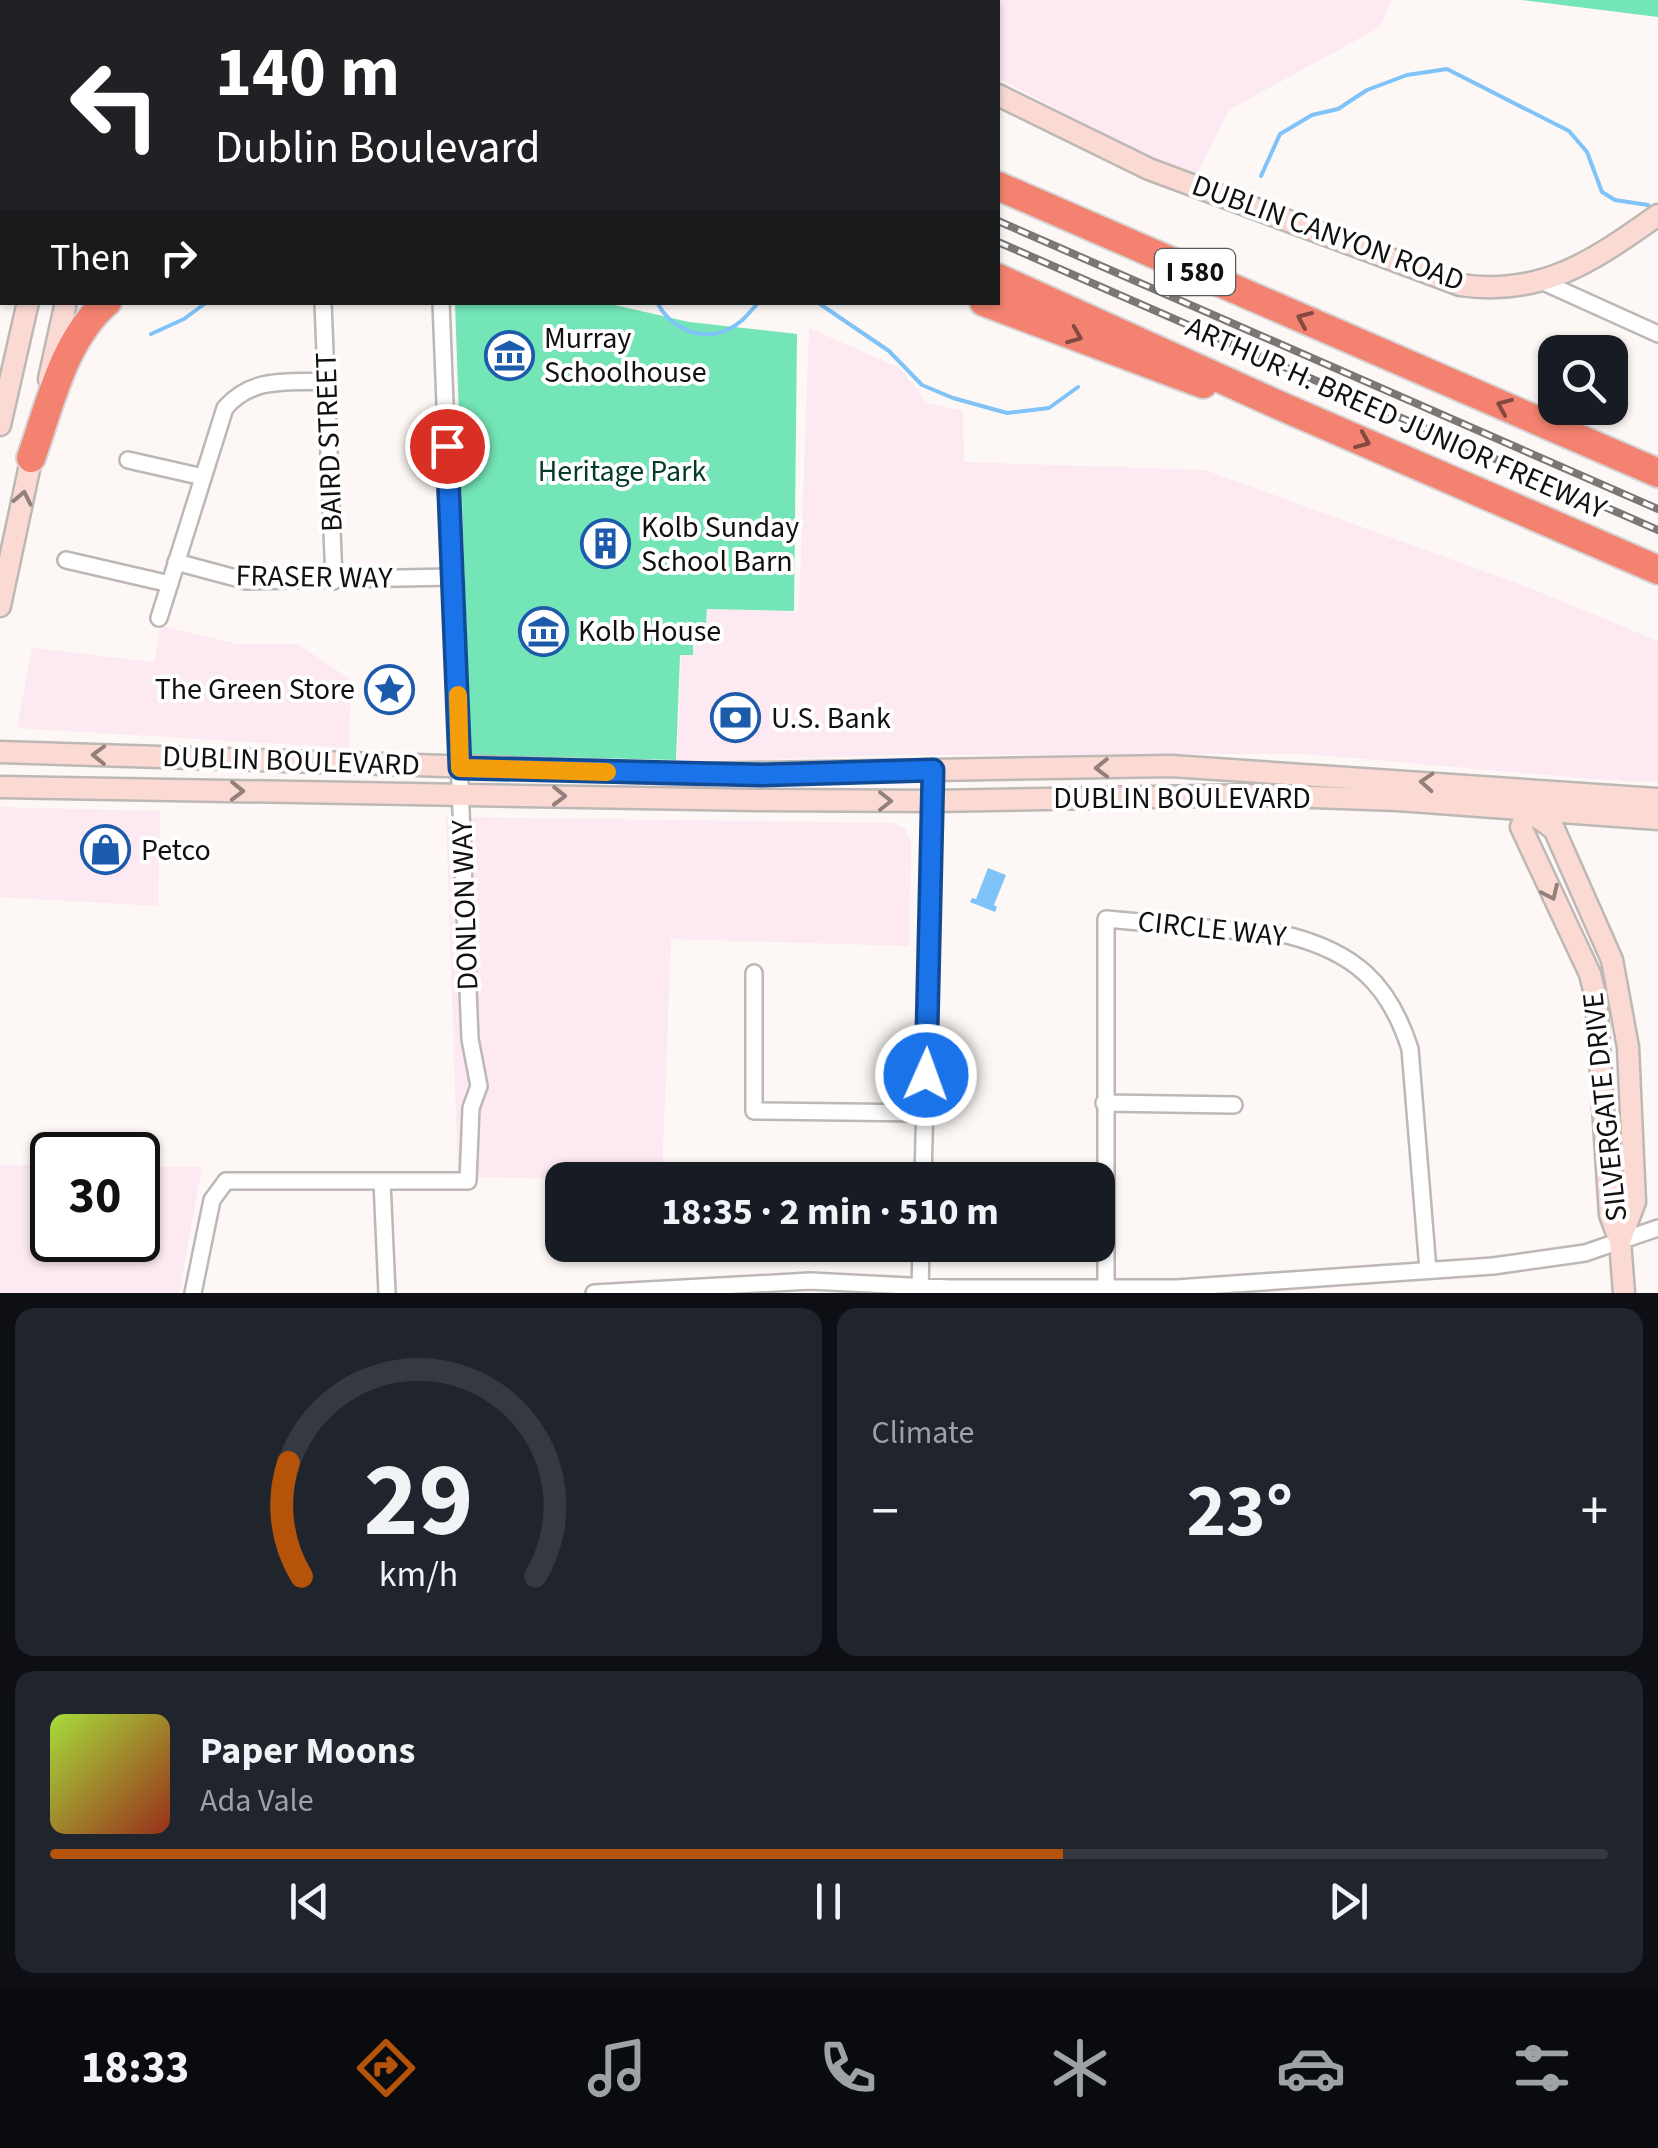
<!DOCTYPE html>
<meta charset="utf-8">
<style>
body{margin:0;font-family:"Source Sans 3",sans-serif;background:#20242c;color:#f1f3f6;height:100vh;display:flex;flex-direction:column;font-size:38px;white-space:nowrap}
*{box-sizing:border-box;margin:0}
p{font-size:32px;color:#9ea1a6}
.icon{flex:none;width:55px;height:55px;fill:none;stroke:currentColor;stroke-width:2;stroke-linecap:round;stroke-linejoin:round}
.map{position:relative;height:1293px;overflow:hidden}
.details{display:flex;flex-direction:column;gap:15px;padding:15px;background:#0d0f14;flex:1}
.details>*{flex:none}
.hud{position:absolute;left:0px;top:0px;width:1000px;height:305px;box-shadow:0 2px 8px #0004;background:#202124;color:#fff;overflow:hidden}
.controls{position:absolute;left:1538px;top:335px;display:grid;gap:20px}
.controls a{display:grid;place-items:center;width:90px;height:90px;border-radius:20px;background:#171b24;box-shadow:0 2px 8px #0004;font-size:50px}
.speed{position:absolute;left:30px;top:1132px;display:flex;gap:20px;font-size:50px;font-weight:700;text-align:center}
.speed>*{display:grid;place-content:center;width:130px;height:130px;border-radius:50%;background:#171b24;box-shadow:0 2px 8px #0004;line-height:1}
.speed .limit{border:5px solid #111;border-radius:15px;background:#fff;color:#111}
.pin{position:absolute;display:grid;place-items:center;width:85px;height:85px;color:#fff;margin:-42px;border:5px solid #fff;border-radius:50%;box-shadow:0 2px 10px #0007}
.me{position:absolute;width:110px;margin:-55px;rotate:2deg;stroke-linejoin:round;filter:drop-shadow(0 0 8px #0008)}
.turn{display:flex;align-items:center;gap:35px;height:210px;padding:0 50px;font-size:45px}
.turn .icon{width:130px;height:130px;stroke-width:2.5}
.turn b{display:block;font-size:70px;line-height:85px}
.then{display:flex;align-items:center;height:95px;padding:0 50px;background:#0003;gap:20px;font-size:38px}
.big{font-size:75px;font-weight:700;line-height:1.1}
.details .card{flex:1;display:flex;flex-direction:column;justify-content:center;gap:15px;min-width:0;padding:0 35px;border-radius:20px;background:#20242c}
.details .dial{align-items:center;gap:0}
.dial svg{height:260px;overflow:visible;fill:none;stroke:#363941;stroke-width:7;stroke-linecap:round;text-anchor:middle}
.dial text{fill:#f1f3f6;stroke:none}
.song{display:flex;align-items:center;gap:30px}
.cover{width:120px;height:120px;border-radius:15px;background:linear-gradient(135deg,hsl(80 70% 55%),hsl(10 70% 35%))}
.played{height:10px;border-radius:5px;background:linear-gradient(90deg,#b45309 65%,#363941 65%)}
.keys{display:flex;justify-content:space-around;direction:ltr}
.heat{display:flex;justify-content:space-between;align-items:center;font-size:55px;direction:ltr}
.details .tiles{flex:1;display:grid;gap:15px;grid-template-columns:1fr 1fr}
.card:last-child{grid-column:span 2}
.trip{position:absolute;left:545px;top:1162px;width:570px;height:100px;border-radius:20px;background:#171b24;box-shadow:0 2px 8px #0004;font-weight:700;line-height:100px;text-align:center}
.menu{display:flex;height:160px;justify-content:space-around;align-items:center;background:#090b0e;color:#9ea1a6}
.menu .icon{width:70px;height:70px}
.menu .selected{color:#b45309}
.menu b{font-size:45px;color:#f1f3f6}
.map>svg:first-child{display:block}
.commercial{fill:#fde9f1}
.green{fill:#73e5b6}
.water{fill:#7fc3f9}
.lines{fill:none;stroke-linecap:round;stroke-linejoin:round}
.stream{stroke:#7fc3f9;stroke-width:4}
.street-casing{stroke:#bdb8b5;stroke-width:20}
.secondary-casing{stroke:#bdb8b5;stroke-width:25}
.highway-casing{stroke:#d5d4d4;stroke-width:32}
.street{stroke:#fff;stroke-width:15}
.secondary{stroke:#fcdad4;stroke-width:20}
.highway{stroke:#f48270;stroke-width:28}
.rail-casing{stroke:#7a7775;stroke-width:8}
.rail{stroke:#fff;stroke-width:4;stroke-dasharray:11;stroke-linecap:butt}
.oneway{stroke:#844a40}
.oneway2{stroke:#93807c}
.route-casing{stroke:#114b97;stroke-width:25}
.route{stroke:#1a73e8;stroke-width:18}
.slow{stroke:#f59e0b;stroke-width:18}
.labels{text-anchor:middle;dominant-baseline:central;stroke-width:8;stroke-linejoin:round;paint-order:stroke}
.shield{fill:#fff;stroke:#5a5858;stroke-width:2.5}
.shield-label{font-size:28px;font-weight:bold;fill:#131110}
.street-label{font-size:30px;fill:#131110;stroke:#fff}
.poi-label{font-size:30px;fill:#131110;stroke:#fff;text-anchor:start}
.park-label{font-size:30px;fill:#033a28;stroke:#fff}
</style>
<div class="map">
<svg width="1658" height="1293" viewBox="0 0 1658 1293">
<rect width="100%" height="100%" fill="#fdf8f5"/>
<path class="commercial" d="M850 0H1392L1380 27 1229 110 1197 174 1133 149 998 78V2Z
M809 328 900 368 927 403 963 411 964 462 1205 470 1530 588 1658 641V782L1592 779 1307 754 896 755 677 763 681 655 693 654 694 636 706 624 707 609 799 612Z
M161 626 238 644H298L351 680 349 748 17 728 32 648 154 662Z
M0 807 160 811 158 906 0 897Z
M446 817 893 823 905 829 911 841 909 946 671 939 662 1180 458 1177Z
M0 1165H52V1240H138V1166L202 1167 179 1293H0Z"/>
<path class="green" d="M1521 0H1658V17Z
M455 303H606L689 322 797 334 794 611 707 609 706 623 693 636V655H680L676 760 471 755Z"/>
<path class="water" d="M988 868 1006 875 994 905 997 907 995 912 970 902 972 898 976 899Z"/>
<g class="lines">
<path class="stream" d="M1261 176 1280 134 1312 115 1338 109 1367 90 1407 75 1447 69 1569 131 1587 152 1602 192 1615 200 1648 205
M657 302C669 327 700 342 727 330 741 324 749 313 759 302
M817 302 889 351 922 385 953 398 1007 413 1049 408 1078 387
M151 334 184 319 207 302"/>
<defs>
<path id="street" d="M1541 281 1658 334
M323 302 334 581
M128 460 203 477
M66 560 170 584
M176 562 247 581 453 577
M159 618 225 408C253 376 287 383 326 381
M754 973V1111L925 1113
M1104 1103 1234 1105
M923 1180 933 770
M382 1181H468L471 1108 479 1086 470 1039 441 302
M1106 1289V919L1287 935C1354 952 1389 983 1410 1049L1428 1270
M193 1293 212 1200 226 1181H382L387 1293
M594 1293 810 1281 949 1288H1177L1493 1266 1585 1253 1658 1228
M920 1293 921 1245"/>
<path id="secondary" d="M817 0 822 2
M136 2 137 0
M998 95 1149 169 1460 285C1543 297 1594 260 1658 215
M49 379 66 302
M0 425 28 302
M0 606 34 446
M0 752 697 774 1171 766 1658 799
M0 787 757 800 933 801 1259 795 1398 800 1658 819
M1526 800 1528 810 1521 827 1590 974 1596 998 1610 1215 1620 1241 1624 1293
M1530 812 1554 829 1612 960 1628 1047 1635 1202 1620 1241"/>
<path id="highway" d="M248 0 255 2
M363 0 369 2
M571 0 577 2
M678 0 682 2
M93 2 94 0
M0 111 2 110
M998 186 1658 473
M0 193 2 194
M998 278 1274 403 1658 570
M984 302 1203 384
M31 458C50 405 63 340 107 302"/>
</defs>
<use href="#street" class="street-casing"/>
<use href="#secondary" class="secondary-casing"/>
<use href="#highway" class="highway-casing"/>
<use href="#street" class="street"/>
<use href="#secondary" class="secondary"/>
<use href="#highway" class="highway"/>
<defs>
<path id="rail" d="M441 0 447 2
M489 0 495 2
M998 221 1658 509
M998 242 1658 530"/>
</defs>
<use href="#rail" class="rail-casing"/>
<use href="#rail" class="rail"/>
</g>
<defs><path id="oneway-chevron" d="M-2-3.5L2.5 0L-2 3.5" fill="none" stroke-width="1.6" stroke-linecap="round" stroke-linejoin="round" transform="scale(2.5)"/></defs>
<g class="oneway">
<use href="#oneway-chevron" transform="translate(1304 319) rotate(-156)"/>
<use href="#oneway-chevron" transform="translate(1075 336) rotate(22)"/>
<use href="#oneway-chevron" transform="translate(1504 406) rotate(-157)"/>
<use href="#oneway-chevron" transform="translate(1363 441) rotate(23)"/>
</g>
<g class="oneway2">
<use href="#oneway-chevron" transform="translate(23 498) rotate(-78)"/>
<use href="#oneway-chevron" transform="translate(99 755) rotate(-179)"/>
<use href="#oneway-chevron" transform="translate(1102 768) rotate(179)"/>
<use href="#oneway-chevron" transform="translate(1427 782) rotate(-176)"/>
<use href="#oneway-chevron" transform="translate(237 791) rotate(1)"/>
<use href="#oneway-chevron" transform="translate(559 796) rotate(1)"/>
<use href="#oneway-chevron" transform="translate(885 801)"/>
<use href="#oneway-chevron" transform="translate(1551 893) rotate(65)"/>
</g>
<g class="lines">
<defs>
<path id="route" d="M447 446 460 768 762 775 933 770 926 1075"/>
</defs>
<use href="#route" class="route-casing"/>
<use href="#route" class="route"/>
<path class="slow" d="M458 695 460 768 607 772"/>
</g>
<defs>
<symbol id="museum-ring" viewBox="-11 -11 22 22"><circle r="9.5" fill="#fff" stroke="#1c5bac" stroke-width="1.5"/><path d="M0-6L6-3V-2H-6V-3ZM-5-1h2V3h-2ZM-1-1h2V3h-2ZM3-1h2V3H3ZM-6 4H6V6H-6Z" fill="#1c5bac"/></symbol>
<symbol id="building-ring" viewBox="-11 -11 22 22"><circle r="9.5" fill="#fff" stroke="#1c5bac" stroke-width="1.5"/><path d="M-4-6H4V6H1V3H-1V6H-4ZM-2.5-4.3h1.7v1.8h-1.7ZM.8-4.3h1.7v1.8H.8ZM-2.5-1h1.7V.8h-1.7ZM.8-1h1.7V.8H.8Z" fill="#1c5bac"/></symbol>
<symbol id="sight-ring" viewBox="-11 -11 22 22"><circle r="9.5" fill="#fff" stroke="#1c5bac" stroke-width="1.5"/><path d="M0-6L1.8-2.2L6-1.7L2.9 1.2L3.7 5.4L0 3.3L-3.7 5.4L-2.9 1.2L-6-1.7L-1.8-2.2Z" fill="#1c5bac"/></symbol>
<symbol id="bank-ring" viewBox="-11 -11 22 22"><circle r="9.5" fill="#fff" stroke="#1c5bac" stroke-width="1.5"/><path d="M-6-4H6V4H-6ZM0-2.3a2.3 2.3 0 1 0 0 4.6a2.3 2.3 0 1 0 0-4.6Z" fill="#1c5bac"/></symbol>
<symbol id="shop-ring" viewBox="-11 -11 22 22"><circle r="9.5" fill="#fff" stroke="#1c5bac" stroke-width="1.5"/><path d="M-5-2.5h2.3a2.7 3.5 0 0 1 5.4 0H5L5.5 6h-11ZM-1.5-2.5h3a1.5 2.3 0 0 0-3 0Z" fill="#1c5bac"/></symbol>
</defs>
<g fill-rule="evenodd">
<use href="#museum-ring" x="482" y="328" width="55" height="55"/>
<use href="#building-ring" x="578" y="516" width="55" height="55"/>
<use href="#museum-ring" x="516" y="604" width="55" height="55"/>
<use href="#sight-ring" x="362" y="662" width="55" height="55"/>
<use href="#bank-ring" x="708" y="690" width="55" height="55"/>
<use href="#shop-ring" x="78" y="822" width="55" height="55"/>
</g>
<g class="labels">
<rect class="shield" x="1155" y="249" width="80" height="46" rx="8"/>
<g class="shield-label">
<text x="1195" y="272">I 580</text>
</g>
<g class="street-label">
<text transform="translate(1328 233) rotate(20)">DUBLIN CANYON ROAD</text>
<text transform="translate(1396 418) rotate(24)">ARTHUR H. BREED JUNIOR FREEWAY</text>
<text transform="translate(329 442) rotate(-92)">BAIRD STREET</text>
<text transform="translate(314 577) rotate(1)">FRASER WAY</text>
<text transform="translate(291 761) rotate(2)">DUBLIN BOULEVARD</text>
<text x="1182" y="798">DUBLIN BOULEVARD</text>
<text transform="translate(465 905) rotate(-92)">DONLON WAY</text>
<text transform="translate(1212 929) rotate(6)">CIRCLE WAY</text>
<text transform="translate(1605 1107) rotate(-96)">SILVERGATE DRIVE</text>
</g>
<g class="poi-label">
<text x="544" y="338">Murray<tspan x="544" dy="34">Schoolhouse</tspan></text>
<text x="641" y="527">Kolb Sunday<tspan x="641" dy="34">School Barn</tspan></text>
<text x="578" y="631">Kolb House</text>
<text x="355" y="689" text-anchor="end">The Green Store</text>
<text x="771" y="718">U.S. Bank</text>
<text x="141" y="850">Petco</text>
</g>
<g class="park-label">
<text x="622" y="471">Heritage Park</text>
</g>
</g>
</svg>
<div class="controls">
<a><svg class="icon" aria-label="search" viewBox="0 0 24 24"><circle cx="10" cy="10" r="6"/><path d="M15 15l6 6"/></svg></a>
</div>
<div class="speed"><div class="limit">30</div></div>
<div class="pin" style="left:447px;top:446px;background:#d93025"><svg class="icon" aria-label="arrive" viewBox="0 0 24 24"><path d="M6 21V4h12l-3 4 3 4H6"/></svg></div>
<svg class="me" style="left:926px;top:1075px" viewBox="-20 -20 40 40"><circle r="17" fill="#1a73e8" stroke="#fff" stroke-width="3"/><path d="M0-11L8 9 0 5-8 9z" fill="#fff"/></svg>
<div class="trip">18:35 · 2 min · 510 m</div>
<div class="hud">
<div class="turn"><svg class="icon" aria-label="left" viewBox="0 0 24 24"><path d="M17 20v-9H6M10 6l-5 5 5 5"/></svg><div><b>140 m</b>Dublin Boulevard</div></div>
<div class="then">Then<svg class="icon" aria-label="right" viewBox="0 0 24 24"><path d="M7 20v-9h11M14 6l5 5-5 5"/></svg></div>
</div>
</div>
<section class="details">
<div class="tiles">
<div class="card dial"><svg viewBox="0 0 100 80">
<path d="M14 69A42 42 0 1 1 86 69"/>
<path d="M14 69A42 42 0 0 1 10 34" stroke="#b45309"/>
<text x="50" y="56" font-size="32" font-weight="700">29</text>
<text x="50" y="72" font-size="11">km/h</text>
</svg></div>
<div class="card"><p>Climate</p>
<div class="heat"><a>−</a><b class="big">23°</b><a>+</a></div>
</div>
<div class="card">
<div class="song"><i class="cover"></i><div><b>Paper Moons</b><p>Ada Vale</p></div></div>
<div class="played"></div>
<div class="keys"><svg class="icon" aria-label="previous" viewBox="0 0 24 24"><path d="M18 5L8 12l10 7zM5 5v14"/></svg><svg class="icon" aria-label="pause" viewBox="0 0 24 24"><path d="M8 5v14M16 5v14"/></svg><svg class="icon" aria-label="next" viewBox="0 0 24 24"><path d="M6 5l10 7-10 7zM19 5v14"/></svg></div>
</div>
</div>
</section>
<nav class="menu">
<b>18:33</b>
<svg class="icon selected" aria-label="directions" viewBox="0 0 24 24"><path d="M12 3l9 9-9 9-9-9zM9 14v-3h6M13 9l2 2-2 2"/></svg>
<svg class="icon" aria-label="music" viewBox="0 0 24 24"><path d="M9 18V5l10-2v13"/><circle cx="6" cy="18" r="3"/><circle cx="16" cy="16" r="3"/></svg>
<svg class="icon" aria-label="phone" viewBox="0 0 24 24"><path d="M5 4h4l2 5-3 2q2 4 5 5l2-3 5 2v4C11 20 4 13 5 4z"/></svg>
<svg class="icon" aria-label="climate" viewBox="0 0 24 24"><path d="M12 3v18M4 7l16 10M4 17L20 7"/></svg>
<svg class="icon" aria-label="car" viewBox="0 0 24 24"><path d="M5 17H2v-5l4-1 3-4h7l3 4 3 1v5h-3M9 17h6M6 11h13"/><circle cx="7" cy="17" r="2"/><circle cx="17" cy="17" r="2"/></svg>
<svg class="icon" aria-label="filters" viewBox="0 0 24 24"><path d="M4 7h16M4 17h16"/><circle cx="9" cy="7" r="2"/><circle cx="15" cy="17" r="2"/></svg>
</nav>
